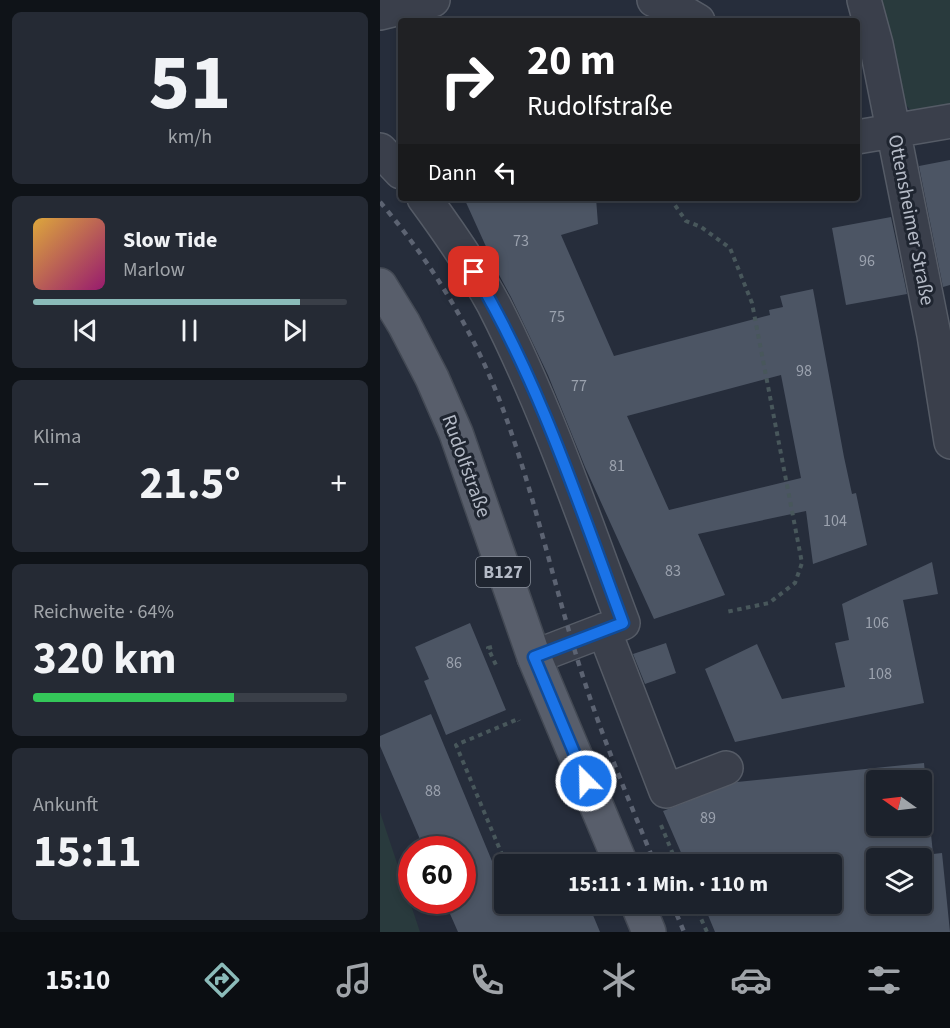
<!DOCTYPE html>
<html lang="de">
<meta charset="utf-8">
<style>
body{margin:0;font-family:"Source Sans 3",sans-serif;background:#252a34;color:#f1f3f6;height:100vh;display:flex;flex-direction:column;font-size:22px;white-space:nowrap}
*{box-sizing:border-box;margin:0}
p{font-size:20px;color:#a0a4a9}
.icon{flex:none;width:33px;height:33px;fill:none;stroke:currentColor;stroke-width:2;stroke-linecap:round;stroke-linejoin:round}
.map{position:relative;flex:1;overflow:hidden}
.panel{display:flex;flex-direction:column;gap:12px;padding:12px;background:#0f1318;width:380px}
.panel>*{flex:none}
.hud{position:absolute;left:18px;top:18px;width:462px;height:183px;border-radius:6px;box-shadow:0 3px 9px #0003,0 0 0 2px #3a3f48;background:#202124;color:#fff;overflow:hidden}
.needle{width:39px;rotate:284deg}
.controls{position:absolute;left:486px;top:770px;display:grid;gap:12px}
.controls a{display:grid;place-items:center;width:66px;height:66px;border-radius:6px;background:#1c222c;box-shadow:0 3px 9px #0003,0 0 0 2px #3a3f48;font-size:30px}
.speed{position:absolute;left:18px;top:836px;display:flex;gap:12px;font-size:30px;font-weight:700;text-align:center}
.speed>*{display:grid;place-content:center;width:78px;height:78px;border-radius:50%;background:#1c222c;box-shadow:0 3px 9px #0003,0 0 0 2px #3a3f48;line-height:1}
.speed .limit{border:9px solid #d22;background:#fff;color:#111}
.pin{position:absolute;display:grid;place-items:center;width:51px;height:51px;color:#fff;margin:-26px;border-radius:12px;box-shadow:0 3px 9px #0006}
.me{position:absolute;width:66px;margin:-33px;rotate:337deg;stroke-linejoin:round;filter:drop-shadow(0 0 4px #0008)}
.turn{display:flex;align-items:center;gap:21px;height:126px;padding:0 30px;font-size:27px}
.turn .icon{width:78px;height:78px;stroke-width:2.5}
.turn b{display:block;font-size:42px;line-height:51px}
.then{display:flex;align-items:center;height:57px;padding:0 30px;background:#0003;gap:12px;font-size:22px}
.big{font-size:45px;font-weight:700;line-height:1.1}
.panel .widget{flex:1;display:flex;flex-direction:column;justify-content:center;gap:9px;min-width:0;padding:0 21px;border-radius:9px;background:#252a34}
.panel .dial{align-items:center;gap:0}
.dial b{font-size:78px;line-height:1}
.song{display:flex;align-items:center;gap:18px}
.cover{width:72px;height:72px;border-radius:9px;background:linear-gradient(135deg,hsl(40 70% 55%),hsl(320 70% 35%))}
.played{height:6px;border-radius:3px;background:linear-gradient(90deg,#8bbbb9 85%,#3a3f48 85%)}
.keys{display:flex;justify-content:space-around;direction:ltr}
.heat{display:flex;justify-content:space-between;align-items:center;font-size:33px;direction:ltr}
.charge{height:9px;border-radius:4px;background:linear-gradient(90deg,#34c759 64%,#3a3f48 0)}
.trip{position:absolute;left:114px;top:854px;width:348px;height:60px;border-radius:6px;background:#1c222c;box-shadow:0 3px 9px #0003,0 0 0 2px #3a3f48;font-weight:700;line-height:60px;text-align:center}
.tabs{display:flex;height:96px;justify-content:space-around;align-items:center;background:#0b0e12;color:#a0a4a9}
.tabs .icon{width:42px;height:42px}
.tabs .current{color:#8bbbb9}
.tabs b{font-size:27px;color:#f1f3f6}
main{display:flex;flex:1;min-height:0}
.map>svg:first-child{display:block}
.green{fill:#293a3d}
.building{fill:#4c5564;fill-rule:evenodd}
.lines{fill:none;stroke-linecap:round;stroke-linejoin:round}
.minor-casing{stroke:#555b66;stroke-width:36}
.major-casing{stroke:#434954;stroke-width:36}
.path{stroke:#48575b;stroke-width:4;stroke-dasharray:4.5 4.5;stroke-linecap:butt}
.minor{stroke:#3a3f4b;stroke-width:33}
.major{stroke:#585e6b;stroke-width:33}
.rail{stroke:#5c6372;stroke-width:4.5;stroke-dasharray:6 6;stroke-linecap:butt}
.route-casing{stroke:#114b97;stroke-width:15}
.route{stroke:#1a73e8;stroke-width:10}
.labels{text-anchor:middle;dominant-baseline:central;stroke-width:6;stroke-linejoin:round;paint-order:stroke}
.number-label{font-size:16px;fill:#9ba2ae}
.shield{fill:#1f2530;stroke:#888e9a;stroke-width:1.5}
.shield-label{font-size:18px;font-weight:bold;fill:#b5bbc7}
.street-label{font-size:20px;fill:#b5bbc7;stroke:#1f2530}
</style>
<main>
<section class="panel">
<div class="widget dial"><b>51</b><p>km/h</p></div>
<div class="widget">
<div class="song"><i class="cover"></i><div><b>Slow Tide</b><p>Marlow</p></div></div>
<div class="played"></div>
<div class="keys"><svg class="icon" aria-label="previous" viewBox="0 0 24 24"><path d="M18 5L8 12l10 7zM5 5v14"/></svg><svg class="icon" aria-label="pause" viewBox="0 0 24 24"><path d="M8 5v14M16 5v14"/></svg><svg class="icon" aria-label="next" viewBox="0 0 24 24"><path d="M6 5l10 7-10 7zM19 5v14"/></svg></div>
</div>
<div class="widget"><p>Klima</p>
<div class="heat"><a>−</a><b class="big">21.5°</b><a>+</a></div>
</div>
<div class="widget"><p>Reichweite · 64%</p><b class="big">320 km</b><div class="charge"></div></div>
<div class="widget"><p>Ankunft</p><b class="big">15:11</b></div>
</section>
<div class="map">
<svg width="571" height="932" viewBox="0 0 571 932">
<rect width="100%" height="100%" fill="#262d3b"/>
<path class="green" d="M498 0H570V106L540 112 530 110 523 101Z
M0 812 40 932H0Z"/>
<path class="building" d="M570 160V285L563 287 539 166Z
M84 198H216L218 224 181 235 234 356 390 315 389 310 403 307 400 296 433 289 464 457 472 494 476 493 487 545 433 564 426 511 318 534 345 595 274 619 205 467 168 375 131 297 118 273ZM401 375 421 478 289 510 247 416Z
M511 217 527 294 466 305 452 228Z
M552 562 558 594 523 600 544 703 355 742 325 669 377 644 402 699 465 687 455 643 469 640 462 604Z
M90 623 126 710 66 735 44 681 49 679 35 647Z
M286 643 296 673 265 684 253 654Z
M51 714 124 890V903H208L220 932H78L67 907 73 904 71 900H82V849H50L46 841 42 844 0 746V736Z
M544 763 553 854 562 853 570 932H335L323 903H452V864H306L283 811 357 782ZM496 780H542V825H496ZM496 858H542V903H496Z"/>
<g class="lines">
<defs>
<path id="minor" d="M274 0 296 8 318 21
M484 0 496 44 554 335 571 442
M0 13 53 0
M477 137 571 121
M0 150 21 172
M44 198C69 232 94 268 114 305 166 407 203 516 243 623L154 657
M224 630 286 791 346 768"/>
<path id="major" d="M0 285 24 324 52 378 76 433 154 657 241 864
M257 903 269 932"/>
</defs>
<use href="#minor" class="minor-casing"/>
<use href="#major" class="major-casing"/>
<path class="path" d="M290 198 306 221 321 227 350 248 372 303 422 563 415 583 389 603 346 612
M112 647 108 648 116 665
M281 825 297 864
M126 864 76 745 138 719 139 721
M191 864 198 861 196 857
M314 903 327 932"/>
<use href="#minor" class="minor"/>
<use href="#major" class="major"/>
<path class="rail" d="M0 202C53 264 96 335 124 412 157 502 176 596 206 686 226 747 251 805 275 864
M292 903 304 932"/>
</g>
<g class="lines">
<defs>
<path id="route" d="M94 272C159 381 199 504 243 623L154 657 206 781"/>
</defs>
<use href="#route" class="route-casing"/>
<use href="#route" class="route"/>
</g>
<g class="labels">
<g class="number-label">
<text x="141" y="241">73</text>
<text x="487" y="261">96</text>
<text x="177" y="317">75</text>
<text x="424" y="371">98</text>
<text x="199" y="386">77</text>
<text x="237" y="466">81</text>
<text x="455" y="521">104</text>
<text x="293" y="571">83</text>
<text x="497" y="623">106</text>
<text x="74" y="663">86</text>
<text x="500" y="674">108</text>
<text x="53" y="791">88</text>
<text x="328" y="818">89</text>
</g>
<rect class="shield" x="96" y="557" width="54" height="30" rx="4.5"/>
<g class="shield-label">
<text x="123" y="572">B127</text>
</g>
<g class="street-label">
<text transform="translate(531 220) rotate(79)">Ottensheimer Straße</text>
<text transform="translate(86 466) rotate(70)">Rudolfstraße</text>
</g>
</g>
</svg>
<div class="controls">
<a><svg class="needle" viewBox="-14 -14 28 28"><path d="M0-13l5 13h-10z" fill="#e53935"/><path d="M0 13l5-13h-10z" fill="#a0a4a9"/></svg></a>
<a><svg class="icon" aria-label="layers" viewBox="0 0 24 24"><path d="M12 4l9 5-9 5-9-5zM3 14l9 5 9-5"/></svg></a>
</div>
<div class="speed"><div class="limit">60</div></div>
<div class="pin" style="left:94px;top:272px;background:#d93025"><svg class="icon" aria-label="arrive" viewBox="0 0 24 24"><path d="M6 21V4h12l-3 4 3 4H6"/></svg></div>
<svg class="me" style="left:206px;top:781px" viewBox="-20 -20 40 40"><circle r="17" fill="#1a73e8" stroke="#fff" stroke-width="3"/><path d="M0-11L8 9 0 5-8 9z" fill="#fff"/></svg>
<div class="trip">15:11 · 1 Min. · 110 m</div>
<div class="hud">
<div class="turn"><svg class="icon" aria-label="right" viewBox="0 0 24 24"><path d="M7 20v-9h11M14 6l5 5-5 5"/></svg><div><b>20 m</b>Rudolfstraße</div></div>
<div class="then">Dann<svg class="icon" aria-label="left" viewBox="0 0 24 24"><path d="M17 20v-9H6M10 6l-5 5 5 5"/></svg></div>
</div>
</div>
</main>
<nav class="tabs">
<b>15:10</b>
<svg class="icon current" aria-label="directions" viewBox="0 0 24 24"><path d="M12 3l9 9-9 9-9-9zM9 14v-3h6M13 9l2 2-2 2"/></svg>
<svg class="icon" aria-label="music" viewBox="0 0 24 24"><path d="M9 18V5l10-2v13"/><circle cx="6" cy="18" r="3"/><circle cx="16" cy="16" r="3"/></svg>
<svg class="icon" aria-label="phone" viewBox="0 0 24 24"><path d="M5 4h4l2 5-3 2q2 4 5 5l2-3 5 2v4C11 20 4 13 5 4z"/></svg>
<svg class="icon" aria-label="climate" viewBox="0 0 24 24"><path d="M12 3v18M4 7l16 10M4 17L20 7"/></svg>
<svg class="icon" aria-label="car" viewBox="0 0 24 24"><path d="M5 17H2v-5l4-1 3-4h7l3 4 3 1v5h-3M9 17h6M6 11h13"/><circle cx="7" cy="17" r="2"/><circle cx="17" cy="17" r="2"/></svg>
<svg class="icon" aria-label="filters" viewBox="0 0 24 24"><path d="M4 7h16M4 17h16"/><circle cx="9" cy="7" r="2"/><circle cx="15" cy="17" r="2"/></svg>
</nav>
